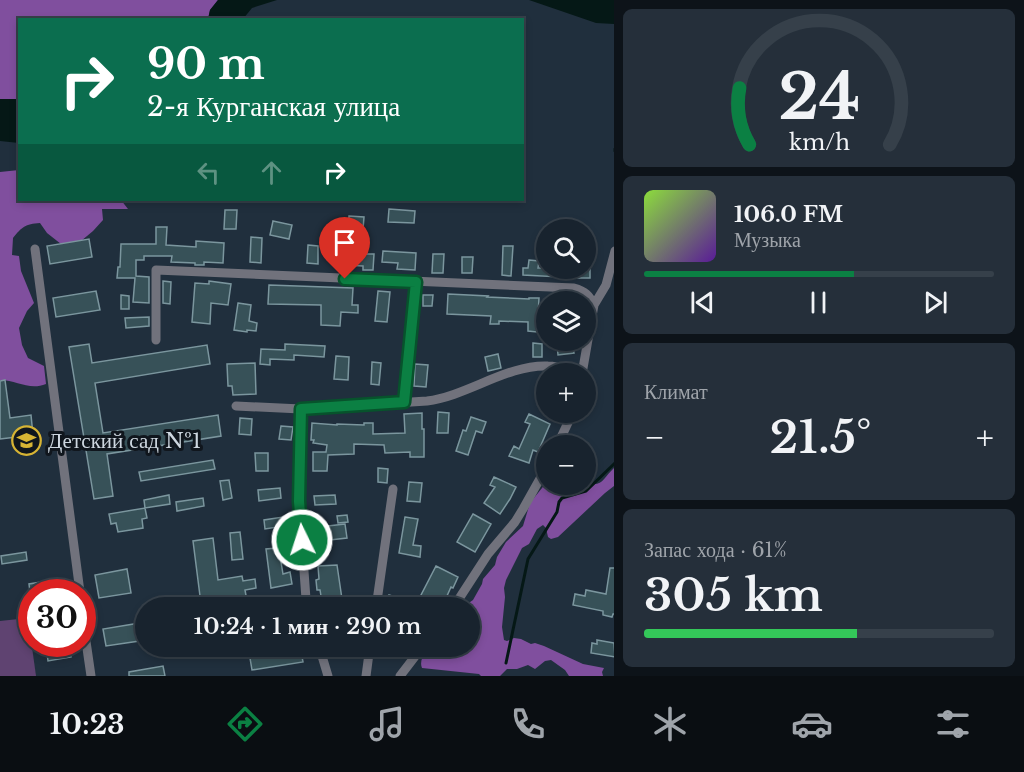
<!DOCTYPE html>
<html lang="ru">
<meta charset="utf-8">
<style>
body{margin:0;font-family:"Libre Baskerville",serif;background:#252f3a;color:#f1f3f6;height:100vh;display:flex;flex-direction:column;font-size:22px;white-space:nowrap}
*{box-sizing:border-box;margin:0}
p{font-size:20px;color:#9fa4aa}
.icon{flex:none;width:33px;height:33px;fill:none;stroke:currentColor;stroke-width:2;stroke-linecap:round;stroke-linejoin:round}
.map{position:relative;flex:1;overflow:hidden}
.side{display:flex;flex-direction:column;gap:9px;padding:9px;background:#0d1319;width:410px}
.side>*{flex:none}
.top-card{position:absolute;left:18px;top:18px;width:506px;height:183px;border-radius:0px;box-shadow:0 3px 9px #0003,0 0 0 2px #36404a;background:#0b6e4f;color:#fff;overflow:hidden}
.controls{position:absolute;left:536px;top:219px;display:grid;gap:12px}
.controls a{display:grid;place-items:center;width:60px;height:60px;border-radius:50%;background:#18232e;box-shadow:0 3px 9px #0003,0 0 0 2px #36404a;font-size:30px}
.speed{position:absolute;left:18px;top:579px;display:flex;gap:12px;font-size:30px;font-weight:700;text-align:center}
.speed>*{display:grid;place-content:center;width:78px;height:78px;border-radius:50%;background:#18232e;box-shadow:0 3px 9px #0003,0 0 0 2px #36404a;line-height:1}
.speed .limit{border:9px solid #d22;background:#fff;color:#111}
.pin{position:absolute;display:grid;place-items:center;width:51px;height:51px;color:#fff;margin:-62px -26px;border-radius:50% 50% 50% 0;rotate:-45deg;box-shadow:0 0 6px #0007}
.pin .icon{rotate:45deg}
.me{position:absolute;width:66px;margin:-33px;rotate:356deg;stroke-linejoin:round;filter:drop-shadow(0 0 4px #0008)}
.turn{display:flex;align-items:center;gap:21px;height:126px;padding:0 30px;font-size:27px}
.turn .icon{width:78px;height:78px;stroke-width:2.5}
.turn b{display:block;font-size:42px;line-height:51px}
.lanes{display:flex;align-items:center;height:57px;padding:0 30px;background:#0003;justify-content:center;gap:30px;direction:ltr}
.lanes .off{opacity:.35}
.big{font-size:45px;font-weight:600;line-height:1.1}
.side .widget{flex:1;display:flex;flex-direction:column;justify-content:center;gap:9px;min-width:0;padding:0 21px;border-radius:9px;background:#252f3a}
.side .dial{align-items:center;gap:0}
.dial svg{height:156px;overflow:visible;fill:none;stroke:#36404a;stroke-width:7;stroke-linecap:round;text-anchor:middle}
.dial text{fill:#f1f3f6;stroke:none}
.song{display:flex;align-items:center;gap:18px}
.cover{width:72px;height:72px;border-radius:9px;background:linear-gradient(135deg,hsl(90 70% 55%),hsl(270 70% 35%))}
.played{height:6px;border-radius:3px;background:linear-gradient(90deg,#0b8043 60%,#36404a 60%)}
.keys{display:flex;justify-content:space-around;direction:ltr}
.heat{display:flex;justify-content:space-between;align-items:center;font-size:33px;direction:ltr}
.charge{height:9px;border-radius:4px;background:linear-gradient(90deg,#34c759 61%,#36404a 0)}
.trip{position:absolute;left:135px;top:597px;width:345px;height:60px;border-radius:30px;background:#18232e;box-shadow:0 3px 9px #0003,0 0 0 2px #36404a;font-weight:600;line-height:60px;text-align:center}
.dock{display:flex;height:96px;justify-content:space-around;align-items:center;background:#0a0e12;color:#9fa4aa}
.dock .icon{width:42px;height:42px}
.dock .on{color:#0b8043}
.dock b{font-size:27px;color:#f1f3f6}
main{display:flex;flex:1;min-height:0}
.map>svg:first-child{display:block}
.green{fill:#5f4371}
.forest{fill:#804f9e}
.water{fill:#051816}
.lines{fill:none;stroke-linecap:round;stroke-linejoin:round}
.stream{stroke:#051816;stroke-width:3}
.building{fill:#375158;stroke:#7b969e;stroke-width:1.5}
.street{stroke:#71727c;stroke-width:9}
.route-casing{stroke:#07532c;stroke-width:15}
.route{stroke:#0b8043;stroke-width:10}
.labels{text-anchor:middle;dominant-baseline:central;stroke-width:6;stroke-linejoin:round;paint-order:stroke}
.poi-label{font-size:21px;fill:#ced7e0;stroke:#10161d;text-anchor:start}
</style>
<main>
<div class="map">
<svg width="615" height="676" viewBox="0 0 615 676">
<rect width="100%" height="100%" fill="#202f3d"/>
<path class="green" d="M28 618 36 676H0V621Z"/>
<path class="forest" d="M0 0H218L210 10 208 19 20 20 19 99H0Z
M19 170 20 200H121L128 209H102L103 220 93 231 81 241 61 244 47 233 40 223C25 224 22 227 13 238L12 255 19 256 21 271 34 303 27 311 19 328 22 345 28 358 44 366 46 384C29 391 17 380 0 380V172Z
M614 468V486L605 493 558 537 551 539 548 537 546 528 543 525 537 529 529 544 522 548 506 580 504 588 505 597 502 627 504 640 507 641 514 638 521 639 531 644 535 643 544 646 583 664 604 668 602 672 603 676H569L565 670 551 660 545 661 535 669 528 665 517 669H507L500 676H481L479 674 422 668C418 658 428 648 438 647 448 645 459 647 470 646V608L463 607 473 600 482 584 483 579 495 565 497 557 506 542 523 526 530 503 546 483V484H585V482C602 489 603 478 614 468Z"/>
<path class="water" d="M218 0H277L252 8 243 19H208L210 10Z
M529 0H614V24L596 23Z
M0 99H19V143L0 141Z"/>
<g class="lines">
<path class="stream" d="M615 149V151
M506 663 528 559 557 512 559 502 562 498 586 491 615 463"/>
</g>
<path class="building" d="M389 209 415 211 414 223 388 222Z
M225 210H237L236 229H224Z
M349 216 364 217 361 254H374L373 270H363V266L346 265Z
M273 221 292 225 289 239 270 235Z
M156 227H167L166 245 196 247V241L224 243 223 263 204 262V265H195V263L171 262 172 256H144V260H136V276L149 277V303L133 302 135 278H117L118 267H120L121 244H156Z
M251 237 262 238 261 263 250 262Z
M89 239 92 257 50 264 47 246Z
M308 245 318 246V264L307 263Z
M503 246H513L511 276 502 275Z
M383 251 416 253 415 270 397 269 398 263 382 262Z
M433 254H444L443 273H432Z
M462 257H473L472 273H462Z
M529 260 539 261 538 268H561V277L523 275V268H528Z
M579 268H590V278H578Z
M163 281 171 282 170 304 163 303Z
M209 281 231 284 228 305 211 303 210 324 192 322 195 283 209 284Z
M269 285 353 288 352 305H358V313L341 312 340 326 321 325V305L268 304Z
M96 291 100 310 56 317 53 298Z
M378 291 390 292 387 322 375 321Z
M448 294 488 296 487 297 529 299V298H539L537 332 528 331V322L499 321V324H490L491 316 447 314Z
M121 295 129 296V309H121Z
M423 295H433L432 306H423Z
M238 303 251 305 249 321 257 323 256 331 247 330V332L234 330Z
M149 317V326L126 328 125 318Z
M572 342 574 353 558 355 557 344Z
M533 343 542 344V357H533Z
M89 344 92 363 207 345 210 364 95 383 103 433 218 415 221 436 107 454 113 496 94 499 69 347Z
M285 344 325 346 324 357 294 355V360L270 359V365L260 364 261 349 285 350Z
M498 354 501 368 488 371 485 357Z
M336 356 349 357 348 380 334 379Z
M372 362 381 363 379 385 371 384Z
M255 363 256 394 233 395 232 386H228L227 364Z
M415 364 428 365 426 387 414 386Z
M5 380 10 418 31 415 33 435 0 439V381Z
M438 412 449 413 448 433H437Z
M422 413V429H424V457H410V452L385 453 384 445 354 444V454L328 455 327 471H313V452H326L327 445 313 443 314 440H311L312 423 337 425V424L364 425V423H373V434L405 433 404 414Z
M529 414 550 424 538 452 533 450 529 463 509 456 514 446 519 449 530 424 525 422Z
M471 417 486 422 482 433 476 431 468 455 456 451 463 430 466 431Z
M240 418 252 419 251 435 239 434Z
M281 426 293 427 291 440 279 439Z
M255 453H268V471H256Z
M213 460 215 469 141 481 139 472Z
M378 468 388 469 387 483 378 482Z
M494 477 516 487 510 499 500 514 484 503 495 487 490 485Z
M229 480 232 498 223 500 220 481Z
M409 482 422 483 420 502 407 501Z
M280 488 281 498 259 501 258 490Z
M169 495 170 504 145 508 144 500Z
M335 495 336 504 315 505 314 496Z
M203 498 204 506 177 511 176 502Z
M145 508 147 518 142 519 143 528 118 532 116 523 111 524 109 514Z
M473 514 491 524 475 552 457 542Z
M347 515 348 522 338 523 337 516Z
M283 517 284 526 265 529 264 520Z
M405 517 418 519 413 545 421 546 420 557 399 553Z
M345 524 347 538 321 541 319 527Z
M240 532 243 559 232 560 230 533Z
M213 538 218 580 242 576 243 581 255 579 256 588 245 590 247 601 206 608H186L185 597 200 596 193 541Z
M287 547 288 556H280L283 574 290 572 292 584 271 588 266 549Z
M26 552 27 560 2 564 1 556Z
M337 565 342 599 322 602 320 590H317L316 580 319 579 318 566Z
M436 566 458 577 453 588 451 587 442 607 420 597Z
M610 568H615V614H613L612 617 603 615V611L573 605 575 594 585 596 586 590 606 594Z
M127 569 131 593 99 598 95 575Z
M60 579 62 592H30L29 584Z
M389 595 409 601 407 608H386Z
M280 597 282 608H266L265 599Z
M146 622V640L106 646 103 629Z
M597 640 614 643 615 657 591 653 592 643 597 644Z
M46 644H69L71 657 48 661Z
M282 646H300L303 662 252 670 249 652Z
M387 646H410L408 655 386 649Z
M163 666 165 676H129V672Z"/>
<g class="lines">
<path class="street" d="M35 249 80 592
M156 340V270L574 288C585 291 589 295 594 305
M582 374 594 305 606 285 615 251
M404 402 416 282
M236 406 301 409 427 401C467 396 508 364 548 366 558 366 570 371 580 374
M301 409 299 501 306 599 308 608
M557 446 573 412
M376 608 393 489
M453 608 488 554 515 522 523 509 546 468
M82 614 91 676
M319 646 328 676
M366 676 370 646
M400 676 423 646"/>
</g>
<g class="lines">
<defs>
<path id="route" d="M302 540 299 501 301 409 404 402 416 282 345 279"/>
</defs>
<use href="#route" class="route-casing"/>
<use href="#route" class="route"/>
</g>
<defs>
<symbol id="school-ring" viewBox="-11 -11 22 22"><circle r="9.5" fill="#10161d" stroke="#d7b434" stroke-width="1.5"/><path d="M0-5L7-2L0 1L-7-2ZM-4 1L0 2.5L4 1V4Q0 6-4 4Z" fill="#d7b434"/></symbol>
</defs>
<g fill-rule="evenodd">
<use href="#school-ring" x="10" y="424" width="33" height="33"/>
</g>
<g class="labels">
<g class="poi-label">
<text x="48" y="441">Детский сад №1</text>
</g>
</g>
</svg>
<div class="controls">
<a><svg class="icon" aria-label="search" viewBox="0 0 24 24"><circle cx="10" cy="10" r="6"/><path d="M15 15l6 6"/></svg></a>
<a><svg class="icon" aria-label="layers" viewBox="0 0 24 24"><path d="M12 4l9 5-9 5-9-5zM3 14l9 5 9-5"/></svg></a>
<a>+</a>
<a>−</a>
</div>
<div class="speed"><div class="limit">30</div></div>
<div class="pin" style="left:345px;top:279px;background:#d93025"><svg class="icon" aria-label="arrive" viewBox="0 0 24 24"><path d="M6 21V4h12l-3 4 3 4H6"/></svg></div>
<svg class="me" style="left:302px;top:540px" viewBox="-20 -20 40 40"><circle r="17" fill="#0b8043" stroke="#fff" stroke-width="3"/><path d="M0-11L8 9 0 5-8 9z" fill="#fff"/></svg>
<div class="trip">10:24 · 1 мин · 290 m</div>
<div class="top-card">
<div class="turn"><svg class="icon" aria-label="right" viewBox="0 0 24 24"><path d="M7 20v-9h11M14 6l5 5-5 5"/></svg><div><b>90 m</b>2-я Курганская улица</div></div>
<div class="lanes"><svg class="icon off" aria-label="left" viewBox="0 0 24 24"><path d="M17 20v-9H6M10 6l-5 5 5 5"/></svg><svg class="icon off" aria-label="ahead" viewBox="0 0 24 24"><path d="M12 20V5M6 11l6-6 6 6"/></svg><svg class="icon" aria-label="right" viewBox="0 0 24 24"><path d="M7 20v-9h11M14 6l5 5-5 5"/></svg></div>
</div>
</div>
<section class="side">
<div class="widget dial"><svg viewBox="0 0 100 80">
<path d="M14 69A42 42 0 1 1 86 69"/>
<path d="M14 69A42 42 0 0 1 9 40" stroke="#0b8043"/>
<text x="50" y="56" font-size="32" font-weight="700">24</text>
<text x="50" y="72" font-size="11">km/h</text>
</svg></div>
<div class="widget">
<div class="song"><i class="cover"></i><div><b>106.0 FM</b><p>Музыка</p></div></div>
<div class="played"></div>
<div class="keys"><svg class="icon" aria-label="previous" viewBox="0 0 24 24"><path d="M18 5L8 12l10 7zM5 5v14"/></svg><svg class="icon" aria-label="pause" viewBox="0 0 24 24"><path d="M8 5v14M16 5v14"/></svg><svg class="icon" aria-label="next" viewBox="0 0 24 24"><path d="M6 5l10 7-10 7zM19 5v14"/></svg></div>
</div>
<div class="widget"><p>Климат</p>
<div class="heat"><a>−</a><b class="big">21.5°</b><a>+</a></div>
</div>
<div class="widget"><p>Запас хода · 61%</p><b class="big">305 km</b><div class="charge"></div></div>
</section>
</main>
<nav class="dock">
<b>10:23</b>
<svg class="icon on" aria-label="directions" viewBox="0 0 24 24"><path d="M12 3l9 9-9 9-9-9zM9 14v-3h6M13 9l2 2-2 2"/></svg>
<svg class="icon" aria-label="music" viewBox="0 0 24 24"><path d="M9 18V5l10-2v13"/><circle cx="6" cy="18" r="3"/><circle cx="16" cy="16" r="3"/></svg>
<svg class="icon" aria-label="phone" viewBox="0 0 24 24"><path d="M5 4h4l2 5-3 2q2 4 5 5l2-3 5 2v4C11 20 4 13 5 4z"/></svg>
<svg class="icon" aria-label="climate" viewBox="0 0 24 24"><path d="M12 3v18M4 7l16 10M4 17L20 7"/></svg>
<svg class="icon" aria-label="car" viewBox="0 0 24 24"><path d="M5 17H2v-5l4-1 3-4h7l3 4 3 1v5h-3M9 17h6M6 11h13"/><circle cx="7" cy="17" r="2"/><circle cx="17" cy="17" r="2"/></svg>
<svg class="icon" aria-label="filters" viewBox="0 0 24 24"><path d="M4 7h16M4 17h16"/><circle cx="9" cy="7" r="2"/><circle cx="15" cy="17" r="2"/></svg>
</nav>
